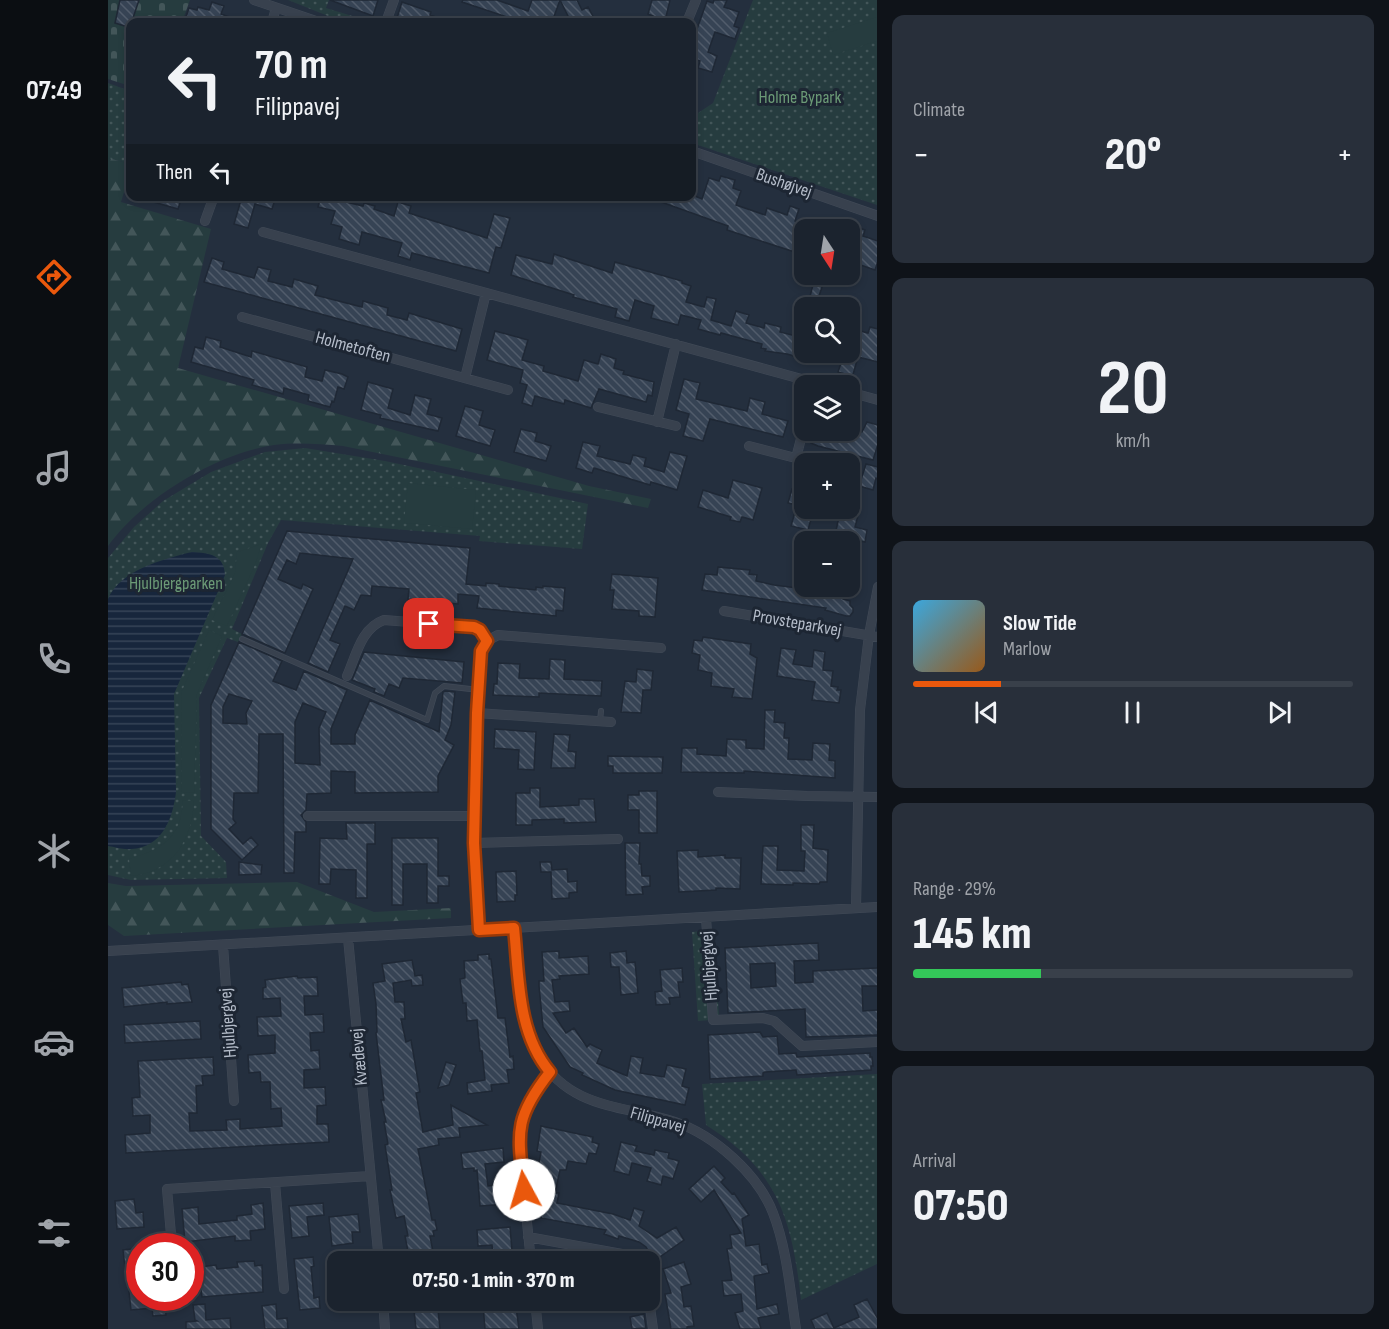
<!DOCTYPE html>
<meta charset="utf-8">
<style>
body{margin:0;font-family:"Sofia Sans Condensed",sans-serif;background:#282f3a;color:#f1f3f6;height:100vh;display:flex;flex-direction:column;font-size:22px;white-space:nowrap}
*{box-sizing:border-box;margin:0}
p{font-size:20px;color:#a0a4aa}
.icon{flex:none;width:33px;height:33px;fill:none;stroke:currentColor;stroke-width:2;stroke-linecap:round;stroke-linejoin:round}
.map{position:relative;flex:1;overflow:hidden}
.details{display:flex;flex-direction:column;gap:15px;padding:15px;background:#0f1319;width:512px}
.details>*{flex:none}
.hud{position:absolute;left:18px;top:18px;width:570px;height:183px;border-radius:12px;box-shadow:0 3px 9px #0003,0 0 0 2px #39404a;background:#1b232e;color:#f1f3f6;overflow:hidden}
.needle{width:39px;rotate:168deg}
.buttons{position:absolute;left:686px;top:219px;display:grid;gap:12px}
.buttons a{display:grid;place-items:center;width:66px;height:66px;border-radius:12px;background:#1b232e;box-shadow:0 3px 9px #0003,0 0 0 2px #39404a;font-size:30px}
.speed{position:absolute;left:18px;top:1233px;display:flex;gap:12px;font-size:30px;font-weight:700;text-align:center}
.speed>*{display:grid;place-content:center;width:78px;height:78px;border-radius:50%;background:#1b232e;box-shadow:0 3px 9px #0003,0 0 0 2px #39404a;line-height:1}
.speed .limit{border:9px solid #d22;background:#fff;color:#111}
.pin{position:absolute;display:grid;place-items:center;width:51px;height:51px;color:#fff;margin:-26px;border-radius:12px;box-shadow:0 3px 9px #0006}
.me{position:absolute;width:66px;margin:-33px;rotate:354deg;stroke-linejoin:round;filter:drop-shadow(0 0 4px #0008)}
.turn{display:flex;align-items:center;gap:21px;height:126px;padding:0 30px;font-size:27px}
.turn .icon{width:78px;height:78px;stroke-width:2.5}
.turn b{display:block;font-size:42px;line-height:51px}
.then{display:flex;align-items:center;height:57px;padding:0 30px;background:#0003;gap:12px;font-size:22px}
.big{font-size:45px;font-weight:800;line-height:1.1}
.details .widget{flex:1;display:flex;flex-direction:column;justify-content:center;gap:9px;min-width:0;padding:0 21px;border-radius:12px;background:#282f3a}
.details .dial{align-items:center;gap:0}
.dial b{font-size:78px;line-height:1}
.song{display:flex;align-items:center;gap:18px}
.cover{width:72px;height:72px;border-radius:9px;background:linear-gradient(135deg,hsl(200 70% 55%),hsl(30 70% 35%))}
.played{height:6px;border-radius:3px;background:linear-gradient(90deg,#ea580c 20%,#39404a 20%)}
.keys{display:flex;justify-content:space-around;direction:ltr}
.heat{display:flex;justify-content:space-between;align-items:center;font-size:33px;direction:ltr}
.charge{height:9px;border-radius:4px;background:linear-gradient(90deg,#34c759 29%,#39404a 0)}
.trip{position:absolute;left:219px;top:1251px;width:333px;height:60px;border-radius:12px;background:#1b232e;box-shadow:0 3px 9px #0003,0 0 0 2px #39404a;font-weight:800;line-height:60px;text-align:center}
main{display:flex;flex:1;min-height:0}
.menu{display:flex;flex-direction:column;width:108px;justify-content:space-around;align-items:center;background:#0b0e12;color:#a0a4aa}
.menu .icon{width:42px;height:42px}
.menu .selected{color:#ea580c}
.menu b{font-size:27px;color:#f1f3f6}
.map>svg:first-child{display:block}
.grass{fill:url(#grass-dots)}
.forest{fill:url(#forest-firs)}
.cemetery{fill:url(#cemetery-stones)}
.garden{fill:#263c3f}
.water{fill:url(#water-rules)}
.building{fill:url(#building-back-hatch);stroke:#1f2835;stroke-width:1.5;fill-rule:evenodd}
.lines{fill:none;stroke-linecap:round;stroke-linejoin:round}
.service-casing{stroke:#414a57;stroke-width:6}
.minor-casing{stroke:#414a57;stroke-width:10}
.service{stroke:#38414e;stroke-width:4.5}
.minor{stroke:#38414e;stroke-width:9}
.route-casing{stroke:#983908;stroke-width:15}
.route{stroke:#ea580c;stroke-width:10}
.labels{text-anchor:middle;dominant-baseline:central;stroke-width:6;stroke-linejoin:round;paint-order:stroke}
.park-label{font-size:18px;fill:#6b9a76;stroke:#1d2633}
.street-label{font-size:18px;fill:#b4bcc9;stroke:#1d2633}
</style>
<main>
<nav class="menu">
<b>07:49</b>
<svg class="icon selected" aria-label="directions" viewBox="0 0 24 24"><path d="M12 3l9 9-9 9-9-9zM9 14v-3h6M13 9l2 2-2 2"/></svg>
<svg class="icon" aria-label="music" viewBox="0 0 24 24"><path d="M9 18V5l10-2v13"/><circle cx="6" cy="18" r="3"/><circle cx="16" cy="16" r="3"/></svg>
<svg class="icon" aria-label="phone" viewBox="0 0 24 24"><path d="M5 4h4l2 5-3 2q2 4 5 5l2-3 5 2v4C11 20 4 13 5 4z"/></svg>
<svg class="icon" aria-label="climate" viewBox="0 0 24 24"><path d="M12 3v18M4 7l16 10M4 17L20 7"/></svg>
<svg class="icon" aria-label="car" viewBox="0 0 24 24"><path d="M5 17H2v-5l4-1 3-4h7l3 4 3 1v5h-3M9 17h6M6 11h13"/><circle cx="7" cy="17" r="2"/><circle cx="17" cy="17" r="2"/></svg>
<svg class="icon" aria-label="filters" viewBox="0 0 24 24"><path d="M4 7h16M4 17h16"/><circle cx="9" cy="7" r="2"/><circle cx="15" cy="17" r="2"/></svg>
</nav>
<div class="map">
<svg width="770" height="1329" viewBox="0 0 770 1329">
<defs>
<pattern id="grass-dots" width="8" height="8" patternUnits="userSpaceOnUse" patternTransform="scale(1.5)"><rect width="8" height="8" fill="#263c3f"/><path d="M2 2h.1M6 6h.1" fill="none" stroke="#435659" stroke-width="1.8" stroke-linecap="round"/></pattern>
<pattern id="forest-firs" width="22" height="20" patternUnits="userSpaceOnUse" patternTransform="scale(1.5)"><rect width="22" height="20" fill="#263c3f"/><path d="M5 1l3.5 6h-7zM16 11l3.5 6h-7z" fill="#435659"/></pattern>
<pattern id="cemetery-stones" width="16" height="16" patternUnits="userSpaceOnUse" patternTransform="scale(1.5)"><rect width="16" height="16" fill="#263c3f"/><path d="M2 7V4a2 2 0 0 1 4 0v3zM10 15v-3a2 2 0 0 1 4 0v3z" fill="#435659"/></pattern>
<pattern id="water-rules" width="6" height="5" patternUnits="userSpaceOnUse" patternTransform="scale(1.5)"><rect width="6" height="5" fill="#17263c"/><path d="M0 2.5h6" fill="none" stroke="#364457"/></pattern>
<pattern id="building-back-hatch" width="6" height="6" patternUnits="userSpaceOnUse" patternTransform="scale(1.5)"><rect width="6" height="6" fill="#364354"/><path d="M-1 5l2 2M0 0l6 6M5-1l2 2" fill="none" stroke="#515c6b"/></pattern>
</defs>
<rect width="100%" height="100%" fill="#242f3e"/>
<path class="grass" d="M180 0H221L218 8 264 22H235Z
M645 0H769V205L584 143V117L605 103Z
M0 83 22 91V164L0 158Z
M197 448 277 461 480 504 474 549 371 541 372 536 173 520 160 543 124 629 134 634 130 642 119 638 91 698 93 836 118 862 119 878 23 880 0 875V558L26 527 55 501 103 472 157 452Z
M605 930 611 1015 603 1020 590 1021 584 932Z
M769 1074V1264L693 1300C684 1219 670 1170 598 1125L594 1084Z"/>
<path class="forest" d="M0 158 22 164V172L13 202 103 229 70 368 481 486 543 499 540 508 235 446C211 444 189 442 166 445 107 454 35 498 0 546Z
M189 882 266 912 343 908V918L16 936 0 925V883L18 886Z"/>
<path class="cemetery" d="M0 0H82L74 22H22V86L0 79Z"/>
<path class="garden" d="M769 17V41L725 55 719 33Z
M300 483 368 490 364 529 296 523Z
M154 544 146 567 119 626 104 620 127 573 129 552Z
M101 630 114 636 89 694 86 793 74 792 73 693Z
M75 800 86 801C84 840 65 872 23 876L21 859C54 849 73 839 75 800Z"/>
<path class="water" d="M84 552C102 553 116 555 117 575L66 694 68 792C65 818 54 848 23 849 16 850 7 847 0 846V599C12 570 56 559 84 552Z"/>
<path class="building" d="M12 0H31L24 21 22 20 20 27 7 23Z
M222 0H270L265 16Z
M355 0H389L420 11 424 0H469L474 10 480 7 487 20 481 22H463L452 0 444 22H409L404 21 405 19 354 2Z
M544 0H562L557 21 540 14Z
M606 0H619L616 7 631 12 626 26 631 28 627 39 607 32 600 52 609 56 604 72 590 68 592 61 584 58V43L599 1 605 3Z
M104 2 116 6 113 14 132 21 131 22H86L77 20 81 8 89 10 90 7 101 10Z
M294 2 323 12 322 15 339 21V22H297V20L289 18Z
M613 176 627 180 625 188 633 191 628 205 657 215 659 208 679 215 682 206 691 209 687 221 696 224V255L619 230 620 226 542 198V196H587L594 199 601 178 611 181Z
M35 196H74L70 209 35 199Z
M132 196H168L164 209 147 204 140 228 126 224 133 200Z
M213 196 255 206 256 203 267 206 266 209 286 216 290 202 303 206 301 213 307 215 379 238 386 214 402 218 393 248 388 247 381 273 304 253 302 260 290 256 294 243 254 232 251 245 231 239 234 227 223 224 227 211 210 207Z
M743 225 757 230 755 236 770 241V261L767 270 741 261V231Z
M446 254 504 273 507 262 574 281V283L583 286 578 302 596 307 599 297 608 299 603 320 623 326 628 311 641 315 638 323 656 328 657 323 673 327 672 332 696 338V352H741V328L760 333 762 327 770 329V362L750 357 744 378 741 377V375L730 372 733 363 716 358 714 364 679 354 657 351 658 349 653 348 654 344 613 333 612 335 590 329 593 320 573 315 570 325 543 318 546 306 527 300 521 321 507 317 509 309 465 297 466 295 403 275 408 255 444 264Z
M104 258 116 262 114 269 146 278 150 267 163 270 160 281 184 287 186 279 210 286 207 295 254 307 255 301 280 308 279 315 299 320 301 313 354 329 348 351 96 282Z
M706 281 715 284 707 308H699Z
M387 331 420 340 414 360 436 366 435 371 470 381 476 360 490 364 493 354 508 359 506 368 516 371 515 374 546 382 544 396 540 395 538 402 491 389 483 408 457 400 456 404 427 396 424 406 414 403 419 385 412 383 415 370 379 360Z
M98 337 113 341 112 347 143 357 144 351 199 367 197 377 214 381 217 370 234 374 240 377 236 389 230 387 226 402 224 401 222 407 200 401 201 395 176 388 175 394 166 391 144 385 146 380 83 362 87 347 95 349Z
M576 379 592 383 588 399 639 411 642 398 657 402 654 414 680 421 675 437 602 419 595 441 575 436 581 414 568 410Z
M260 382 285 389 280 408 302 415 307 395 323 399 319 414 334 418 330 431 272 418 273 415 253 410Z
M357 406 375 411 371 425 387 430 382 446 348 436Z
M759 422 770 425V444L765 460 710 446 703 443 705 434 712 436 713 430H741V429L754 432Z
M413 429 429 433 427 441 443 446 438 461 406 452Z
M475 442 492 446 489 456 522 464 525 455 538 458 536 466 556 472 562 452 579 456 569 490 543 482 542 485 486 468 484 473 468 468Z
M758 464 770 467V479L768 478 765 490 751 486Z
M625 480 654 488 645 520 634 517 632 522 622 520 623 517 590 507 595 490 620 498Z
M684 489 692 491 693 489 696 490V508H706L700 530 683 526 689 505 680 503Z
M733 508 751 512 747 527 759 530 757 542 727 535Z
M179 531 362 548 358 584 378 586V583L391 584V586L428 590V587L435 588V586L457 588 455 611 448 610V616L369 608 371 596 350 594V604L300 599 301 589 264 586 263 596 253 595 246 610 237 606 222 640 232 644 220 672 200 663 245 559 192 553 188 564 179 560 170 579 193 589 195 584 205 589 177 653 134 634Z
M610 567 642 570 641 574 649 575 648 581 666 585 705 590 706 586H738L735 599 742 601V605L745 608V612L742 616H738L717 610 718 608 594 590 597 574 609 575Z
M504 574 550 578 547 617 531 616V611L504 609 506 590H502Z
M595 637 643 644 642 654 649 658 644 699 624 697 626 689 603 686 604 673 590 670 592 655 584 653 586 640 594 641Z
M131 642 174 661 165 681 188 690 196 671 239 690 223 729V744H247V735L262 700 331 732 335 692 337 691 347 692 343 725 337 740 346 745 330 776V792L247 793V772L223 771V793L199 794 198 810 193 815 198 822V832H187L186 873H176L175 734H151L150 793H126L125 819 128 823 121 829 135 844 143 837 150 845 134 860 103 829V705ZM121 694 144 701 138 713 139 724 115 723V707ZM195 703 218 712 211 728 212 765 187 763V722Z
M673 648 688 650 685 664 704 667 706 650 717 652 715 670 725 671 723 686 730 687 729 690H733L731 703 704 700 707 682 669 676Z
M256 652 356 662 354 683 295 678 291 688 281 684 276 696 266 692 267 689 244 680Z
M442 659 457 660 456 679 494 681 493 696 431 693V697L385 695 386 684H389L390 663 412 664 411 678 441 679Z
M529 669 545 671 543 690H535L533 713 513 712 517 681 528 682Z
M657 710H667L666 722 677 723 676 738H681L680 759 704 760 705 743 722 744 721 760 727 761V778L636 771V773L573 772 574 748H589V754L618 756 619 739 638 740V748L656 749Z
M387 729 428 732 426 770 410 769 411 750 386 748Z
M446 734 462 735 460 751 468 752 467 768H443Z
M500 756 555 757 554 773H505V766H500Z
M422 788H432V807L471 805V799H486L488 822 456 823V819L424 820V825H408V793H422Z
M531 791H549V833H531V810H520V795H531Z
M238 823H267V844H259V898H248V870L223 869 222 884H211L212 838 239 839Z
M693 825H706L705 848 720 850 719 882H712L711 884 685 883V885L653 884 655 846H670L669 870 696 871 697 851H693Z
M284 838H330V876H341V886H330V903H319V864H295V905H284Z
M517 843H532L531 864H533L534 876H542V886L534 887 535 894 518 895Z
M590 850V857L617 855V858H633L632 889 608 888V890L571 892 569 851Z
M131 862 154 865 153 874 131 875Z
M432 862H443L444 870 459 869 460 882 469 881V892L461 893V898L444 899 443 872H433Z
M408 871 409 895H407V901L389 902 388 872Z
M710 943 711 960 686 961 687 983 705 982V971L770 968V986H754L755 1011 770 1010V1035L698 1037 697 1009 620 1013 617 948ZM667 963 668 986 643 988 642 964Z
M451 951V958L480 956 481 974 451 976 452 979 444 980 447 1002 461 1001 462 1011 445 1013 458 1033 466 1028 479 1047 482 1044 494 1050 489 1063 519 1076 523 1056 535 1058 532 1073 556 1077 559 1065 578 1069 574 1086 581 1088 577 1105 507 1090 474 1075 475 1073 462 1067 435 1027 431 986V981H436L434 952Z
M518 951 519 963 527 962 530 993 513 995 511 967H503L502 953Z
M381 954V959H383L390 1018H397L402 1057 405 1056 406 1069 399 1070 401 1083 383 1085 384 1091 360 1094 359 1083 377 1080 374 1051H372L369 1020 359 1021 358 1003H355L352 979 357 978 356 961 370 960V955Z
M304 960 307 976 314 975 315 985 304 986 303 980 285 983 287 1002H296L297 1019H293L298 1042 303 1040 312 1092 308 1093 315 1132 345 1125 343 1105 379 1125 351 1128 352 1137 330 1139 331 1145 310 1149 324 1220H327L329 1230 325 1231 326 1236H322L326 1257H324L325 1262H302L297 1236H300L296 1216 288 1218 282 1190H284L277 1145 280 1144 276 1122H278L273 1100H276L268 1033 269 1032 268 1004 265 983 277 981 274 964Z
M574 968 575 982H570L572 997 561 998 562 1004 548 1005 547 992 554 991 552 970Z
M189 976 190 978 209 977 210 996H196L197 1015 215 1014 216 1032 202 1033 203 1051 211 1050 212 1069 196 1070V1088L217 1087 218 1105 209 1106V1124H220L221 1142 18 1153 17 1135 42 1133V1115L25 1116 24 1098 32 1097 30 1061 105 1057 106 1075 94 1076 95 1085 88 1086 89 1113H81L82 1131 119 1130 118 1120 132 1119V1129L174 1126 173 1108 163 1109 162 1082H153L152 1072 141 1073 140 1055 167 1053V1035L150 1036 149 1017 173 1016 172 998 155 999V988L158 987 157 980Z
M73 982 74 985 80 984 84 1002 59 1004V1002L16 1007 14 988Z
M92 1021 93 1039 17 1043 16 1025Z
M652 1032 655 1037 669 1036 671 1054 688 1053 689 1057 762 1053V1057H764L765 1066H763V1070L689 1075 688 1070 657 1072 655 1073V1076L602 1079 600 1035Z
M338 1062 348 1065 341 1085 330 1088Z
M433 1126 485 1137 484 1142 491 1144 488 1154 481 1153 478 1164 460 1161 458 1170H452L447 1193H451L449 1203 505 1214 522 1220 526 1208 536 1211 531 1226 549 1238 568 1227 576 1240 546 1261 538 1247 531 1242 511 1236 510 1239 496 1234 498 1230 433 1218 437 1199 432 1198 437 1174 429 1173 433 1152 429 1151Z
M513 1142 529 1146 527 1151 546 1155 547 1150 561 1153 560 1158 571 1161 565 1179 555 1176 553 1185 539 1181 543 1168 524 1163 521 1175 506 1171Z
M395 1148 396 1162 377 1164 380 1186 398 1184 400 1204 372 1206 369 1170 366 1171V1168L355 1169 353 1153Z
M606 1166 617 1178 613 1182 624 1194 626 1193 641 1215 634 1219 638 1246 651 1244 654 1265 659 1264 661 1273 646 1276 649 1309 669 1304 671 1314 650 1318 653 1329H632L627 1313 635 1311 633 1294 616 1296 614 1281 624 1280 619 1249 624 1248 622 1235 633 1233 606 1190 593 1202 581 1189Z
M26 1199 28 1213 35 1212 36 1227 9 1229 7 1201Z
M155 1203 157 1229 142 1231 143 1240 127 1241V1236L77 1242 74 1209 90 1207 91 1224 129 1220V1216L144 1214 143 1205Z
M215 1203 216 1215 199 1217 201 1236 184 1238 181 1206Z
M250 1214 252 1232H244L245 1243 224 1246 221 1217Z
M402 1227 405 1262H386L384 1245 370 1246 369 1230Z
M32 1248V1267L17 1268 15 1250Z
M205 1257 206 1266 203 1267 206 1298 211 1297 212 1308 192 1310 186 1259Z
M146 1261 147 1266 154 1265 155 1292 94 1297 92 1282 82 1283V1268L108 1265 109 1269 130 1267 129 1262Z
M576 1262 583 1284 573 1287 576 1307 583 1306 586 1326 579 1327V1329H563L557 1294 563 1293 555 1269Z
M32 1291V1298H56L58 1315 45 1316 44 1308 23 1310 21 1292Z
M759 1299 770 1319V1329H707L703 1320 719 1313 726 1328 751 1317 746 1305Z
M305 1300H329L332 1329H308Z
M97 1304 98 1320 122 1318 123 1329H78V1322L89 1321 87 1320 85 1305Z
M168 1304 169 1319 179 1318 180 1329H157L154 1306Z
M388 1304 389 1309 408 1307 411 1329H377L375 1305Z
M536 1314 538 1328 524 1329 522 1317Z"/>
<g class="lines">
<defs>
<path id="service" d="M134 639 319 720 327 693 336 686 371 690
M492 721 493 711"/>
<path id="minor" d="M146 0 211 22
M164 22 168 8
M278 22 286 0
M579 22 588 0
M584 151 770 216
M97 221 106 196
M155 232 719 386
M134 317 400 390
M357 378 378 293
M741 392 770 400
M490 407 568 426
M549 422 568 344
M641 446 711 464
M688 458 696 427
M616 611 770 637
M239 676C248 656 253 628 276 620L366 627 372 630 379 641
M369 713 503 722
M610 792 699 796 770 797
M200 816H366
M366 843 510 839
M748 908 752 710 761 635 770 587
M598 918 605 1020 655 1018 666 1021 694 1046 770 1042
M406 928C411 970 409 1020 431 1057 463 1110 516 1105 567 1122 606 1135 650 1174 665 1213 679 1249 682 1290 688 1329
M371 930 366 843 369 713 373 651 379 641 390 635 553 648
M240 938 271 1262
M115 945 126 1101
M0 951 770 907
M167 1183 176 1289
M420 1237 514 1254 528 1262
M64 1246 59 1189 262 1176
M423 1262 411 1143C413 1111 423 1096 442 1072
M68 1298 69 1305
M275 1300 277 1329
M427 1300 430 1329
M541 1300 545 1329"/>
</defs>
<use href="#service" class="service-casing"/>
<use href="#minor" class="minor-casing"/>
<use href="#service" class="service"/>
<use href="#minor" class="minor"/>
</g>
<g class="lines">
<defs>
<path id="route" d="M321 624 366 627 372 630 379 641 373 651 369 713 366 843 371 930 406 928C411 976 409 1033 442 1072 405 1119 410 1133 416 1190"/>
</defs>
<use href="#route" class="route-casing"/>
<use href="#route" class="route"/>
</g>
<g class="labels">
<g class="park-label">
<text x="692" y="97">Holme Bypark</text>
<text x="68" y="583">Hjulbjergparken</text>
</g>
<g class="street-label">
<text transform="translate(676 183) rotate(19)">Bushøjvej</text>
<text transform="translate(245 347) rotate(15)">Holmetoften</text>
<text transform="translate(689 623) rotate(10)">Provsteparkvej</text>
<text transform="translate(601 966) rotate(-94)">Hjulbjergvej</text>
<text transform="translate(120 1023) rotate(-94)">Hjulbjergvej</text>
<text transform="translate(251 1057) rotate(-95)">Kvædevej</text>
<text transform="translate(550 1120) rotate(16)">Filippavej</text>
</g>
</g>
</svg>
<div class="buttons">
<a><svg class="needle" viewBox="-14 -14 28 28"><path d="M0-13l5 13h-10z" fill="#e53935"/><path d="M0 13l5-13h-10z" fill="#a0a4aa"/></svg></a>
<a><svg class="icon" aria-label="search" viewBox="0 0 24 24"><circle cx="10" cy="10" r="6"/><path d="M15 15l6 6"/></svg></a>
<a><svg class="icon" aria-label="layers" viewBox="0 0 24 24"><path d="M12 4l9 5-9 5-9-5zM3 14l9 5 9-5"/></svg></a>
<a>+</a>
<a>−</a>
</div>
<div class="speed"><div class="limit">30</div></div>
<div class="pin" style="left:321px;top:624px;background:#d93025"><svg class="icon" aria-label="arrive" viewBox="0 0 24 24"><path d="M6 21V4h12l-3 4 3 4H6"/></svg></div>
<svg class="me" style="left:416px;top:1190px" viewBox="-20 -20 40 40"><circle r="19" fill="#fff"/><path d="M0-13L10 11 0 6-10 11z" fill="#ea580c"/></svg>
<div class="trip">07:50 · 1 min · 370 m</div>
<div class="hud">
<div class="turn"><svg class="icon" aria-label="left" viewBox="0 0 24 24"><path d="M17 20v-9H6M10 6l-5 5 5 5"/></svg><div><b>70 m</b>Filippavej</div></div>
<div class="then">Then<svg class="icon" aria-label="left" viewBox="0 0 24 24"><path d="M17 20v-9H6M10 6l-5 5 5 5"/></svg></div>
</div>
</div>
<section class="details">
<div class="widget"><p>Climate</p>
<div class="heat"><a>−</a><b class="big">20°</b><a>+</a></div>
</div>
<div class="widget dial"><b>20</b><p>km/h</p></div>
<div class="widget">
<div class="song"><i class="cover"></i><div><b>Slow Tide</b><p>Marlow</p></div></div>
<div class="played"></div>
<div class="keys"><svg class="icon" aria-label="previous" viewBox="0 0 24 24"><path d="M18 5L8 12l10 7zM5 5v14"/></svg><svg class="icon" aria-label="pause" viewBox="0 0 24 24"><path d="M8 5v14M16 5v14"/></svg><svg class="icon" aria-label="next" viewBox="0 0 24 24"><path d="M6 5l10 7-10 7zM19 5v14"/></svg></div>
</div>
<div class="widget"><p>Range · 29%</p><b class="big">145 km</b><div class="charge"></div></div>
<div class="widget"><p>Arrival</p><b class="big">07:50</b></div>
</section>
</main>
